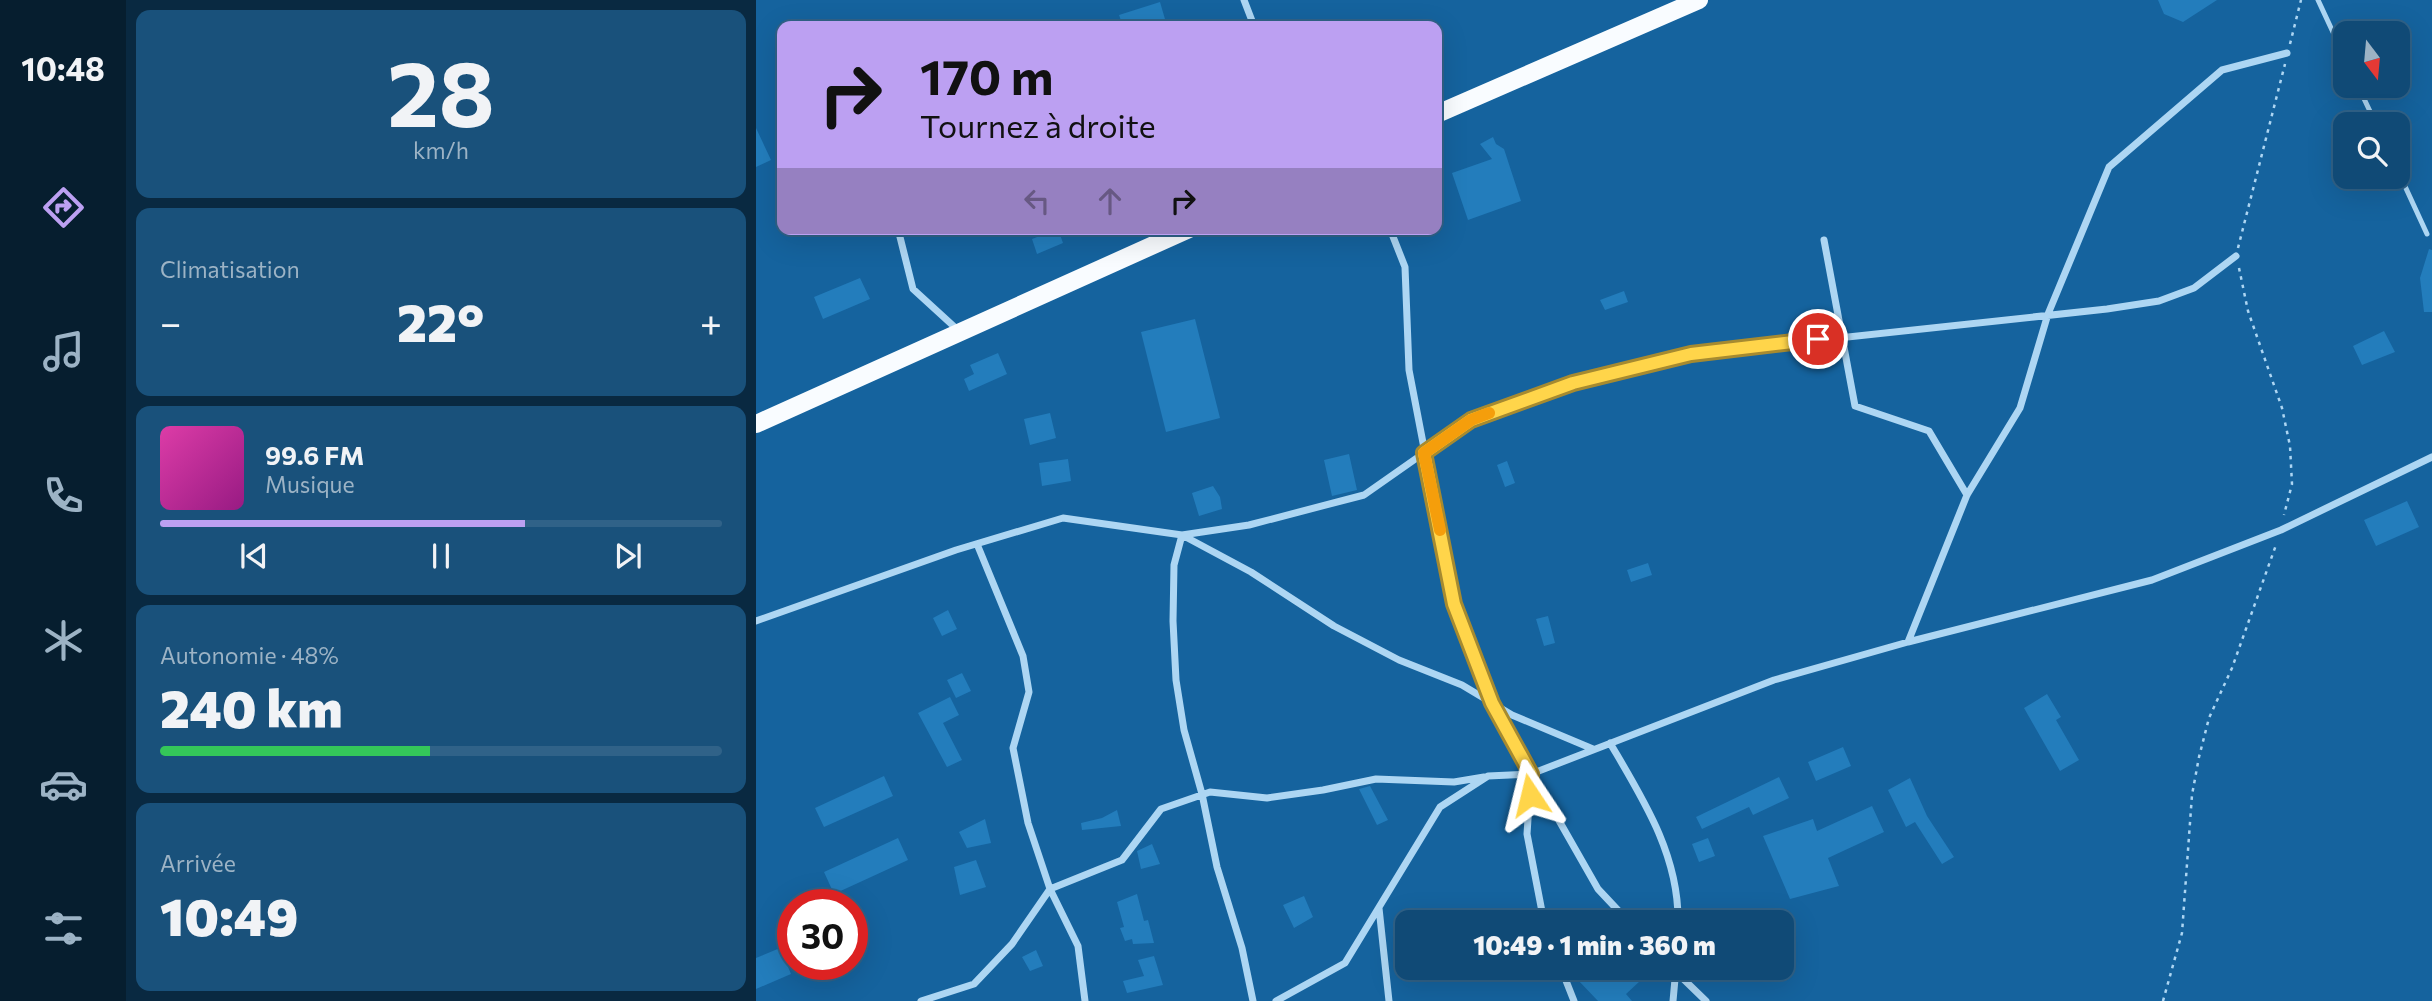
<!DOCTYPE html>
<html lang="fr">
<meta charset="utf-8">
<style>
body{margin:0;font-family:Commissioner,sans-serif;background:#19517b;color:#f1f3f6;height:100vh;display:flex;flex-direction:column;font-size:26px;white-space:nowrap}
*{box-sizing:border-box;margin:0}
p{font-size:23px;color:#9cb3c5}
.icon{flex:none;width:38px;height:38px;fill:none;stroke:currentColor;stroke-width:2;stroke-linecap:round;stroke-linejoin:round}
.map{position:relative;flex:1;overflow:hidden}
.details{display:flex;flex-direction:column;gap:10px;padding:10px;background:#092941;width:630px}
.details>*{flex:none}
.hud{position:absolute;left:21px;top:21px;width:665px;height:214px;border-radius:14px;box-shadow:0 7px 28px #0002,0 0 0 2px #306288;background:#bca0f2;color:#111;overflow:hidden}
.needle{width:46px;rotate:164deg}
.buttons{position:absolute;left:1577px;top:21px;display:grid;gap:14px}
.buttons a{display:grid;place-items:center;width:77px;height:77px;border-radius:14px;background:#104a76;box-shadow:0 7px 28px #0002,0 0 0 2px #306288;font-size:35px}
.speed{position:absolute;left:21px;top:889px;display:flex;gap:14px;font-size:35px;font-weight:700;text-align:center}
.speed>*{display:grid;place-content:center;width:91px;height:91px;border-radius:50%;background:#104a76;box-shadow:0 7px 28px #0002,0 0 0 2px #306288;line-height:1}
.speed .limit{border:10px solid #d22;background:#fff;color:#111}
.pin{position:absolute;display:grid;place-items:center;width:60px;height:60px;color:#fff;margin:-30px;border:4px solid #fff;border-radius:50%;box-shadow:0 2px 7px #0007}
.me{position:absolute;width:77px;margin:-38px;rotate:350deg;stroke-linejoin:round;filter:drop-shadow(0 0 5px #0008)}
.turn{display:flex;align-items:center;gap:24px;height:147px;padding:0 28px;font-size:32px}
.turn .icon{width:91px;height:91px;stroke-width:2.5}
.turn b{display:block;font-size:49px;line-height:60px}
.lanes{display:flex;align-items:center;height:66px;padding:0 28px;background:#0003;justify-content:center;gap:35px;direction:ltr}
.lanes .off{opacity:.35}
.big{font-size:52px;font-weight:800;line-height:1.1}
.details .card{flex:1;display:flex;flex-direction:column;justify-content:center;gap:10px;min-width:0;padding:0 24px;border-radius:14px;background:#19517b}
.details .dial{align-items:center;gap:0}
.dial b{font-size:91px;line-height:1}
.song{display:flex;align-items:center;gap:21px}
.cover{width:84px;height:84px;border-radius:10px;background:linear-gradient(135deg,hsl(320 70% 55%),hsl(310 70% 35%))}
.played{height:7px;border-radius:4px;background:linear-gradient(90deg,#bca0f2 65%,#306288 65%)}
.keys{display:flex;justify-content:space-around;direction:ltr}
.heat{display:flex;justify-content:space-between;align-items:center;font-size:38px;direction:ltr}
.charge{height:10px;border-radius:5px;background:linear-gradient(90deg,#34c759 48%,#306288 0)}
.trip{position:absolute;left:639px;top:910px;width:399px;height:70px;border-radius:14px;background:#104a76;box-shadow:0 7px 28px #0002,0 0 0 2px #306288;font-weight:800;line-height:70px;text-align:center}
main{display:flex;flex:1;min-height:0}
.dock{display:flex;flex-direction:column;width:126px;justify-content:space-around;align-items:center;background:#061e2f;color:#9cb3c5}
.dock .icon{width:49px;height:49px}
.dock .active{color:#bca0f2}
.dock b{font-size:32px;color:#f1f3f6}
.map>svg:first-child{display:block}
.building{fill:#237dbc}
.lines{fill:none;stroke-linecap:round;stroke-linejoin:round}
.path{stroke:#add6f3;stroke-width:2.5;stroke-dasharray:3.5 5;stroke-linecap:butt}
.service{stroke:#add6f3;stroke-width:5}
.minor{stroke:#add6f3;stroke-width:7}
.primary{stroke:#f9fcff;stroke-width:18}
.route-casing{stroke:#a68a30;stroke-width:18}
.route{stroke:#ffd54a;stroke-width:12}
.slow{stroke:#f59e0b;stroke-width:12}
</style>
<main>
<nav class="dock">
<b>10:48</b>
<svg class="icon active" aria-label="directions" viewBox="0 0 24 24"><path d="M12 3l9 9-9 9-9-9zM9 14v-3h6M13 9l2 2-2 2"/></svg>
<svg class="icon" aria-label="music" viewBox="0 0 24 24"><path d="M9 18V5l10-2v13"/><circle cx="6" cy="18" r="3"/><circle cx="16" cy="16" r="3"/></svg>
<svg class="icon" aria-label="phone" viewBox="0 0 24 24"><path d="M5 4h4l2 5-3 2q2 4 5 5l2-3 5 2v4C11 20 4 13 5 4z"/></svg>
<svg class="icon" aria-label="climate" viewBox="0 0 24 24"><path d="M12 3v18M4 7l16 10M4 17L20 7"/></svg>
<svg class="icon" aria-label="car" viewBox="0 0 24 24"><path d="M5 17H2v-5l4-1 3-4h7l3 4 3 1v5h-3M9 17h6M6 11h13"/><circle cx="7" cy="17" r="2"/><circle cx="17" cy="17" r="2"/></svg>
<svg class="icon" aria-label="filters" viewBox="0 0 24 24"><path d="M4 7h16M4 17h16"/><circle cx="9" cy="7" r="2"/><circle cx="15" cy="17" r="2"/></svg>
</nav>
<section class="details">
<div class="card dial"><b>28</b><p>km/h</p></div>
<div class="card"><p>Climatisation</p>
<div class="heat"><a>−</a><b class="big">22°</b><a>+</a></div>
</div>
<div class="card">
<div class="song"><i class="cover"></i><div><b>99.6 FM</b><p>Musique</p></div></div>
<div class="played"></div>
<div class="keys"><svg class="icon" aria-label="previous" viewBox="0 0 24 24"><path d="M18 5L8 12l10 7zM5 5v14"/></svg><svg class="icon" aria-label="pause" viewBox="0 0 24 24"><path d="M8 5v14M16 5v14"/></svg><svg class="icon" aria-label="next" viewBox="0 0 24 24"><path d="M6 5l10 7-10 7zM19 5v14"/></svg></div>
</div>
<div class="card"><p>Autonomie · 48%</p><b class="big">240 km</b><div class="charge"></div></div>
<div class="card"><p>Arrivée</p><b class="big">10:49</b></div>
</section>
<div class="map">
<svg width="1676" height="1001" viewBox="0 0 1676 1001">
<rect width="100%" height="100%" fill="#15639e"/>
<path class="building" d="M1402 0H1461L1427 22 1408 14Z
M404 2 411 26H367L363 15Z
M0 128 15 160 0 167Z
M737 137 740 144 748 149 765 201 712 220 696 173 736 159 724 144Z
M302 229 307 243 281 254 276 239Z
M1673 249 1676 250V312H1668L1664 278Z
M104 278 114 299 67 319 58 297Z
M868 291 872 302 849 310 844 300Z
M439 319 464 418 410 432 385 332Z
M1628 331 1639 352 1606 365 1597 346Z
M242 353 251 374 213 391 208 379 218 374 214 365Z
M294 413 300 438 274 445 268 419Z
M593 454 601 490 576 496 568 460Z
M312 459 315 481 286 486 283 463Z
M751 461 759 483 749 487 741 465Z
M457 486 464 497 466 509 443 516 436 493Z
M1651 501 1663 527 1620 546 1608 520Z
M892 563 896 575 875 582 871 570Z
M192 610 201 629 186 636 177 618Z
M792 616 799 643 788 646 780 619Z
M206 673 215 691 200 698 191 680Z
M1291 694 1305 717 1300 720 1323 760 1304 771 1268 708Z
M194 697 203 715 187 723 206 760 191 767 162 713Z
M1087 747 1095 766 1060 781 1052 762Z
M128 776 137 796 68 827 59 808Z
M1023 777 1033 798 997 815 993 807 946 829 940 817Z
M1154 778 1171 816 1198 857 1186 864 1159 822 1150 827 1132 790Z
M614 786 632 820 621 825 603 789Z
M1116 806 1128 832 1072 858 1083 886 1034 899 1007 836 1057 819 1061 831Z
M361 810 365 826 326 830 325 823 346 818Z
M229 819 235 843 211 848 203 832Z
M142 838 152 860 78 894 68 872Z
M952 838 959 856 943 862 936 844Z
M396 844 404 864 385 869 381 851Z
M220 860 230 887 204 895 198 867Z
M381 894 388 921 392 920 398 943 377 944 376 939 369 941 364 928 368 927 361 902Z
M548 896 557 917 538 928 527 905Z
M24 948 35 974 0 989V958Z
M280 950 287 966 274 971 266 957Z
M398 956 407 985 371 993 367 981 388 976 382 960Z
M834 968H873L884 981 870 994 876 1001H842L821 979Z"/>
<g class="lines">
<path class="path" d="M1534 44 1545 0
M1482 248 1529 64
M1483 268 1492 311 1526 408 1534 446 1536 484 1528 515
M1407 1001 1426 933 1436 795 1443 757 1453 718 1476 668 1520 545"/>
<path class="service" d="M1562 0 1589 58
M1602 86 1620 124
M1642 171 1671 234"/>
<path class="minor" d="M488 0 498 26
M142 229 157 289 204 332
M634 229 649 267 653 370 698 604 736 703 842 889 873 922
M1068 240 1099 406 1173 431 1211 495
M221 544 267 656 273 692 257 748 272 823 294 889 322 946 329 1001
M0 621 200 550 307 518 426 535 493 525 608 495 715 420 817 383 935 354 1351 309 1403 301 1438 288 1480 256
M1152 642 1211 495 1264 408 1292 314 1353 167 1466 70 1531 53
M854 743C887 799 923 855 922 922
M775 774 771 834 788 922
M623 908 633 1001
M805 968 818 1001
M916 968 950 1001
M165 1001 218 984 256 944 294 889 366 860 405 809 454 792 511 798 567 790 620 779 698 782 728 777
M497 1001 486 948 461 867 446 794 428 730 420 680 417 621 418 565 426 535 495 572 578 626 643 660 706 685 756 715 837 749
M520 1001 589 963 684 807 732 776 775 774 1018 680 1152 642 1396 580 1525 530 1676 457
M917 1001 920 968"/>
<path class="primary" d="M681 114 943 0
M0 424 433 229"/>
</g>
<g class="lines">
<defs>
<path id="route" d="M774 795 775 774 736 703 698 604 668 453 715 420 817 383 935 354 1062 339"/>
</defs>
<use href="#route" class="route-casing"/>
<use href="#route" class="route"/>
<path class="slow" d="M684 530 668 453 715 420 733 413"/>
</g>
</svg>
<div class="buttons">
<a><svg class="needle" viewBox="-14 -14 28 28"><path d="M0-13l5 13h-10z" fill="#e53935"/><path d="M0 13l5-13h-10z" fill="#9cb3c5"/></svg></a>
<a><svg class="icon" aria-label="search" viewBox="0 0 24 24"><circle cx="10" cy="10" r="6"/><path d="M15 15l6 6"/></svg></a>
</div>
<div class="speed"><div class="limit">30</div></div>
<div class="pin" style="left:1062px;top:339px;background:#d93025"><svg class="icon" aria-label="arrive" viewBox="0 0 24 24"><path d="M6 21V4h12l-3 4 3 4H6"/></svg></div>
<svg class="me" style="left:774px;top:795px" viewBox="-20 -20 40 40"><path d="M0-17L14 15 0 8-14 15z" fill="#ffd54a" stroke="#fff" stroke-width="4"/></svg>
<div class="trip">10:49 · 1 min · 360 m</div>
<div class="hud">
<div class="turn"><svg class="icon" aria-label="right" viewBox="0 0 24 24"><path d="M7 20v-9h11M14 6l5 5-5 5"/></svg><div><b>170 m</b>Tournez à droite</div></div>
<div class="lanes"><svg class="icon off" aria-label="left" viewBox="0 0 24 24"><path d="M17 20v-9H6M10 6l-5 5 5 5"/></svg><svg class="icon off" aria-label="ahead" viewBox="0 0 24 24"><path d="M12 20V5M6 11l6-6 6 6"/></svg><svg class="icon" aria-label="right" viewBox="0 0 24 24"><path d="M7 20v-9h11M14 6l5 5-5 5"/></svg></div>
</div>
</div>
</main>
